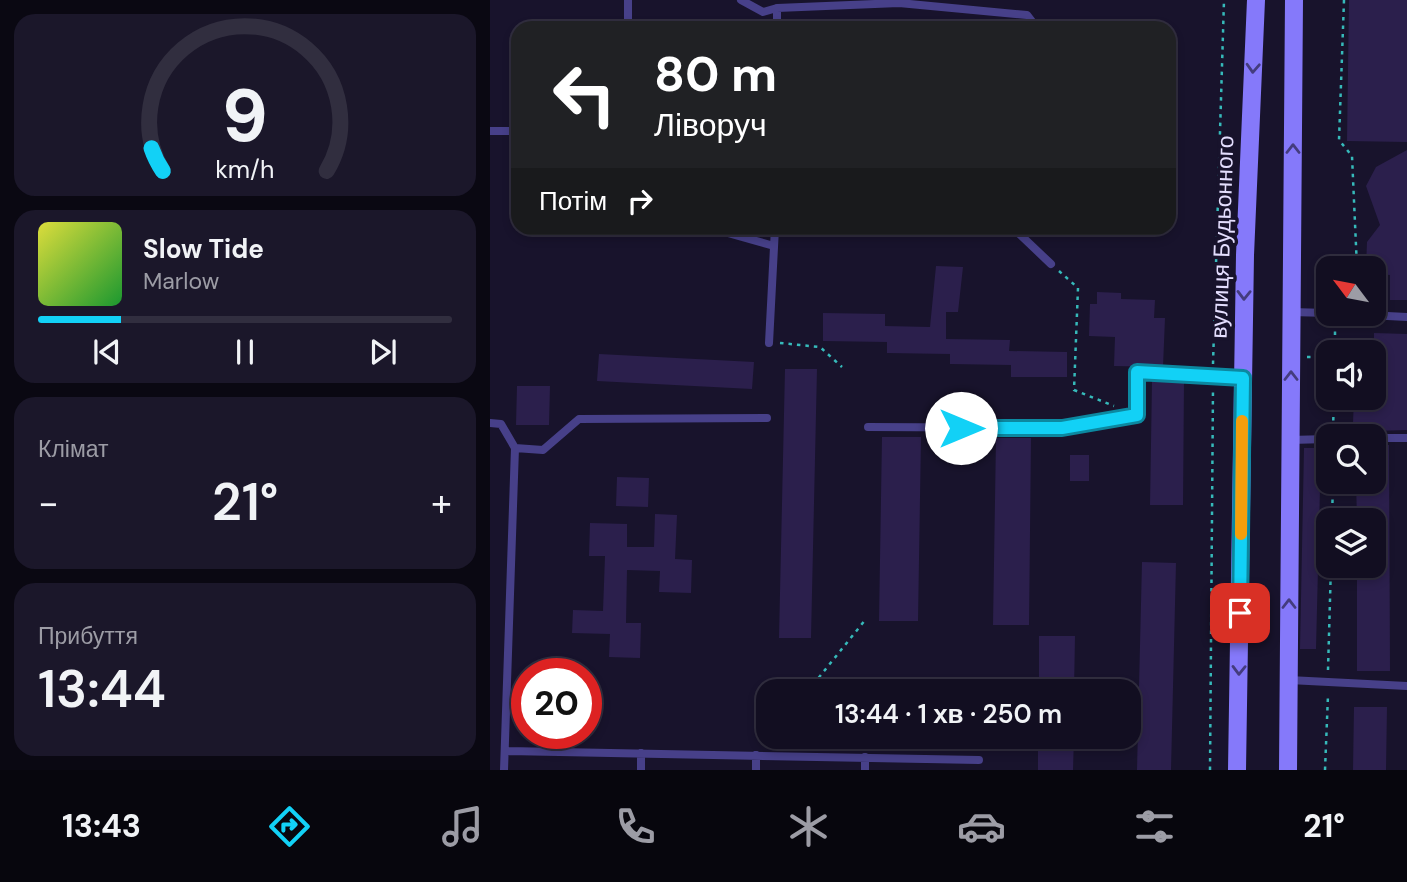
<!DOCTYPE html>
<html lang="uk">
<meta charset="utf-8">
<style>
body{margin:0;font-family:"DM Sans",sans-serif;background:#1b172a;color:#f1f3f6;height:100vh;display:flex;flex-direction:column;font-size:26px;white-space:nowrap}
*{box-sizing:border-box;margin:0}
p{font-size:23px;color:#9c9ca5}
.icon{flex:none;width:38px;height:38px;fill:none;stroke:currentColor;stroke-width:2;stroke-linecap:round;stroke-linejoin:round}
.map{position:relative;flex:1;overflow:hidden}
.side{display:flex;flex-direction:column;gap:14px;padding:14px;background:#0a0812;width:490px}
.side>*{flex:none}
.top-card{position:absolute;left:21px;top:21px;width:665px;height:214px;border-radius:21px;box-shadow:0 4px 10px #0003,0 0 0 2px #312e3f;background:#202124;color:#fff;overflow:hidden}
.needle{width:46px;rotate:302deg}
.controls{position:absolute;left:826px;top:256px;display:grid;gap:14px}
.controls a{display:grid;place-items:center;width:70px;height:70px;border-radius:14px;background:#120e21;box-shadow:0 4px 10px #0003,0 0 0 2px #312e3f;font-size:35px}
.speed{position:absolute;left:21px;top:658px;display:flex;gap:14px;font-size:35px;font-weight:700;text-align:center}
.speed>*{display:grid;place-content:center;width:91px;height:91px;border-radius:50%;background:#120e21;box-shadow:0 4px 10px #0003,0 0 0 2px #312e3f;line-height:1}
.speed .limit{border:10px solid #d22;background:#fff;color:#111}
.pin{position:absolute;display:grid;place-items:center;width:60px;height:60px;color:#fff;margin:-30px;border-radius:14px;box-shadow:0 4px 10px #0006}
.me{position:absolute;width:77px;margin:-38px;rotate:90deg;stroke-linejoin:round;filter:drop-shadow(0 0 5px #0008)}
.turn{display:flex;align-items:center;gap:24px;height:147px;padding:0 28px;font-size:32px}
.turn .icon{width:91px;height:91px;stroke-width:2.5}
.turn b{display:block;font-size:49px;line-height:60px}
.then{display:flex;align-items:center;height:66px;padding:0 28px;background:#0003;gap:14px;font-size:26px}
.big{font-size:52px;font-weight:600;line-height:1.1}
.side .tile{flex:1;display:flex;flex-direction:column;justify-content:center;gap:10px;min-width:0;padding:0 24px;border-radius:21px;background:#1b172a}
.side .dial{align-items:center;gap:0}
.dial svg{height:182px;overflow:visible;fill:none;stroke:#312e3f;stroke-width:7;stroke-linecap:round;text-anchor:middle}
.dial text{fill:#f1f3f6;stroke:none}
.song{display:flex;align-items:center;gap:21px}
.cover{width:84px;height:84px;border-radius:10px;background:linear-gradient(135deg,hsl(60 70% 55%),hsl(130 70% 35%))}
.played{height:7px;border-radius:4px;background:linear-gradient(90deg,#12d1f6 20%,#312e3f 20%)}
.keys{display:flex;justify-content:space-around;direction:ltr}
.heat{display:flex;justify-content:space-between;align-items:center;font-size:38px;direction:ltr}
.trip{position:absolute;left:266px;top:679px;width:385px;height:70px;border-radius:21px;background:#120e21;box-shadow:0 4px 10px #0003,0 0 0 2px #312e3f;font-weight:600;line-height:70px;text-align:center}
.tabs{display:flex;height:112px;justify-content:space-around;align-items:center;background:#07060d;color:#9c9ca5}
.tabs .icon{width:49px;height:49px}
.tabs .current{color:#12d1f6}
.tabs b{font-size:32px;color:#f1f3f6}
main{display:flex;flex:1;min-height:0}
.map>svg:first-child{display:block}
.building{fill:#2b1f4c}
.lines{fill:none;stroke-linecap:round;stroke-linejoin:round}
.path{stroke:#36baba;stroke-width:2.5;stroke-dasharray:3.5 5;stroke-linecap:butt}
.service{stroke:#474089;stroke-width:8}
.secondary{stroke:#8579fa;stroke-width:18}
.oneway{stroke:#443c7e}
.route-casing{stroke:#0c88a0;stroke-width:18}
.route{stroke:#12d1f6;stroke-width:12}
.slow{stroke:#f59e0b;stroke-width:12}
.labels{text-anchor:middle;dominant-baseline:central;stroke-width:7;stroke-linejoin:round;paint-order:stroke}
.street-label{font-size:23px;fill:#e4defe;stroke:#18132c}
</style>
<main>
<section class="side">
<div class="tile dial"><svg viewBox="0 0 100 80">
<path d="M14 69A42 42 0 1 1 86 69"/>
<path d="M14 69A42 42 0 0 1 9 59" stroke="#12d1f6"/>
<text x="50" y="56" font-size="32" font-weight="700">9</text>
<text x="50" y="72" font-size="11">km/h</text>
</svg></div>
<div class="tile">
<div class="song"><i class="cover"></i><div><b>Slow Tide</b><p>Marlow</p></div></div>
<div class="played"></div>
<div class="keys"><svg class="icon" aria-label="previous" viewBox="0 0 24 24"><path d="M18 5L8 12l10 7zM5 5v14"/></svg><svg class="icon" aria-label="pause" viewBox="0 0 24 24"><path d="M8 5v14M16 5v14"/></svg><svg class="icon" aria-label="next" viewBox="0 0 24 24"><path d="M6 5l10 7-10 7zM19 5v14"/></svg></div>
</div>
<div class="tile"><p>Клімат</p>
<div class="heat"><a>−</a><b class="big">21°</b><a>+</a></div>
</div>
<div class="tile"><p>Прибуття</p><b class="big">13:44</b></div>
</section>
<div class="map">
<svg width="917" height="770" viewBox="0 0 917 770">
<rect width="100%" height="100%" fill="#18132c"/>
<path class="building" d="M859 0H917V142L857 141Z
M917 150V300H900V275L884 274V268H876L877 242 890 225 876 186 886 167Z
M446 266 473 267 468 312H456V339L520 340 519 351 577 352V377H521V365L460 364V354L397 353V342L333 341V313L395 314V326L440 327Z
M607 292 631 293V299L665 300 664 318H675L673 367 624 366 625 337 599 336 600 304H607Z
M884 333 917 334V430L884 431V424L863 423 864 397H884Z
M109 354 264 362 262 389 107 381Z
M295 369H327L321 638H289Z
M662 381H694L693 505H660Z
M27 386H60L59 425H26Z
M392 437H431L428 621H389Z
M506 438H541L539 625H503Z
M884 445H899L900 671H867V565H884V520H867L866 481H884Z
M814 448H831L826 649H810Z
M580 455H599V481H580Z
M127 477 159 478 158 507 126 506Z
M165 514 187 515 185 559 202 560 201 593 169 592 170 571 137 570 136 623H151L150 658 119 657 120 634 82 633 83 610 113 611 115 556H99L100 523 137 524V547H164Z
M652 562 686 563 681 770H647Z
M549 636H585L584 691H549Z
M864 707H897L896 770H863Z
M548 737H584L583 770H548Z"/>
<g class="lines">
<path class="path" d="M854 0 849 140 862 156 867 268
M569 271 588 288 584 390 624 406
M290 343 330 347 352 367
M845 352V324
M817 357H838
M723 364 734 0
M843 429 844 397
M842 520 843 481
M838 670 841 565
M318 691 376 619
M275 744 281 737
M720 770 723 388
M835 770 838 695"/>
<path class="service" d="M251 0 273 12 287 8V28
M287 8 409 3 537 15 547 28
M138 28V0
M0 131H28
M220 228 284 246
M523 228 561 264
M801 312 838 313
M839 313 917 317
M279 343 285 228
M0 423 11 424 25 448 14 770
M378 427 572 428 647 415V372L753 378
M884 438H917
M800 440 838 439
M25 448 53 450 89 419 277 418
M799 680 917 686
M15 751 489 760
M151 770V753
M266 770V755
M375 770V757"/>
<path class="secondary" d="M747 770 755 255 766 0
M798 770 804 0"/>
</g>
<defs><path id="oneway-chevron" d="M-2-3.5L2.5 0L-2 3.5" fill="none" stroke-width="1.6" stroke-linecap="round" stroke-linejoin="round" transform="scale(1.75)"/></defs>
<g class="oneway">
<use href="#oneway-chevron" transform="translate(763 68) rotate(93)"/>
<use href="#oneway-chevron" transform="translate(803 149) rotate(-90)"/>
<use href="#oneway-chevron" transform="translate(754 295) rotate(91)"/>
<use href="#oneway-chevron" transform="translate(801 376) rotate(-90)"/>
<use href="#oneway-chevron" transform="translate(799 604) rotate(-90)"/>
<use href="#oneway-chevron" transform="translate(749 670) rotate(91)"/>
</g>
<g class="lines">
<defs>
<path id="route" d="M471 428H572L647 415V372L753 378 750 613"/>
</defs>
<use href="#route" class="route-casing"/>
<use href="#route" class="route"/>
<path class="slow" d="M751 534 752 421"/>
</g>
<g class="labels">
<g class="street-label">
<text transform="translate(732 237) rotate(-88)">вулиця Будьонного</text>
</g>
</g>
</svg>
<div class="controls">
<a><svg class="needle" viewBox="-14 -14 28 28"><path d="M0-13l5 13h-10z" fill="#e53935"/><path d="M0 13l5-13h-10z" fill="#9c9ca5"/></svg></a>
<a><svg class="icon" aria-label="sound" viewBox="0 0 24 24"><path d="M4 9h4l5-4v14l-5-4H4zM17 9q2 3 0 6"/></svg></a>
<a><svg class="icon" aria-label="search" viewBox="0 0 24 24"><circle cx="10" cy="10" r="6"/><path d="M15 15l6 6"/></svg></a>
<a><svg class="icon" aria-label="layers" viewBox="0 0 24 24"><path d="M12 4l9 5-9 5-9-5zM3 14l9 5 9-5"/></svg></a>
</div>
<div class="speed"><div class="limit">20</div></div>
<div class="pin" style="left:750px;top:613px;background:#d93025"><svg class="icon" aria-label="arrive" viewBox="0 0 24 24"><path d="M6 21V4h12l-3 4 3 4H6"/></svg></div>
<svg class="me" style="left:471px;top:428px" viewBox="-20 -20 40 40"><circle r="19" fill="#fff"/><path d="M0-13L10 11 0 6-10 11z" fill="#12d1f6"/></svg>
<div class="trip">13:44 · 1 хв · 250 m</div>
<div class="top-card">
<div class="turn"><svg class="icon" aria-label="left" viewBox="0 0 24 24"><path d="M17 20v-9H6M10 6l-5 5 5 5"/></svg><div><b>80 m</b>Ліворуч</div></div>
<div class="then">Потім<svg class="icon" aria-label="right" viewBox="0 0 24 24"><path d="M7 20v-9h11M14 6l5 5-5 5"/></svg></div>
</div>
</div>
</main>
<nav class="tabs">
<b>13:43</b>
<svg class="icon current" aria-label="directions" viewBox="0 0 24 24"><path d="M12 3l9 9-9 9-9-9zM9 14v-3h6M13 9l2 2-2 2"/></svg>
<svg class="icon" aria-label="music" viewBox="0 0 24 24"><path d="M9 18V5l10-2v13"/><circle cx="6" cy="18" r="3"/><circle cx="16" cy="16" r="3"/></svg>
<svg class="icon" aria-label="phone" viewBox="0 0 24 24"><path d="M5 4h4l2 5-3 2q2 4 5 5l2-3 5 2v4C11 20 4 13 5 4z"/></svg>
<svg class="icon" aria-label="climate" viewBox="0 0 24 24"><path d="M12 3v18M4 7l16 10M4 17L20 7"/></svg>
<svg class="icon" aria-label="car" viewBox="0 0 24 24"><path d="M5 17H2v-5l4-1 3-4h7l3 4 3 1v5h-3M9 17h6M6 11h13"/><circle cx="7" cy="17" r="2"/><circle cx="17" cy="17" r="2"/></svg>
<svg class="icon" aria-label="filters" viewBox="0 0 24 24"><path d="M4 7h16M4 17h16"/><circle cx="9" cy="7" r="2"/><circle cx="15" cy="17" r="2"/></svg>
<b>21°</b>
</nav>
